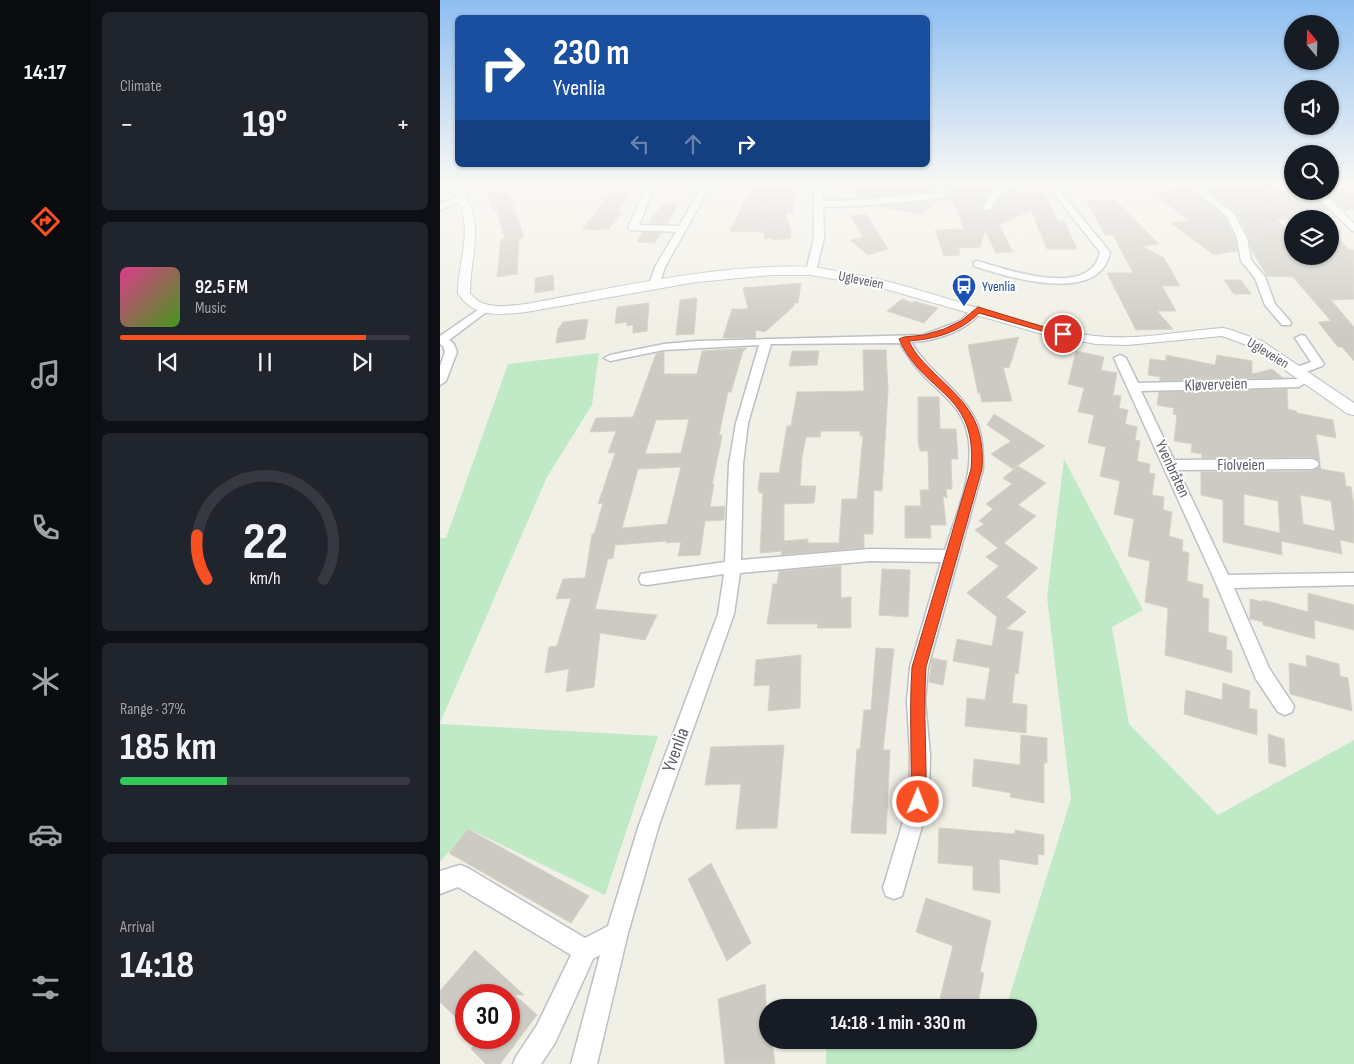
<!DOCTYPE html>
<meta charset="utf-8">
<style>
body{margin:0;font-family:"Sofia Sans Condensed",sans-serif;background:#20242c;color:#f1f3f6;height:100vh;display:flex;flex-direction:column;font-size:19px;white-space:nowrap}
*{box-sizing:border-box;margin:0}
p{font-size:16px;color:#9ea1a6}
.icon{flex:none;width:28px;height:28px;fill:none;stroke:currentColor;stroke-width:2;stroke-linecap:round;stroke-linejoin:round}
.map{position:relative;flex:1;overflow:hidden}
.sheet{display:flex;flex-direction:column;gap:12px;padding:12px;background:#0d0f14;width:350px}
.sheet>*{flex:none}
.hud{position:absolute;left:15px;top:15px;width:475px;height:152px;border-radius:8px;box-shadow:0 1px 4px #0004;background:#1a4fa0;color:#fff;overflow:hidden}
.needle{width:32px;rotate:341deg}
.buttons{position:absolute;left:844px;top:15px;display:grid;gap:10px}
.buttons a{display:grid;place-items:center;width:55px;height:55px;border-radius:50%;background:#171b24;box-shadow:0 1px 4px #0004;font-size:25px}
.speed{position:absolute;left:15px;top:984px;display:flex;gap:10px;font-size:25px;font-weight:700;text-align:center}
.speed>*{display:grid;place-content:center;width:65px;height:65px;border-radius:50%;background:#171b24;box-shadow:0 1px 4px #0004;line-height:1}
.speed .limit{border:8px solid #d22;background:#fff;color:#111}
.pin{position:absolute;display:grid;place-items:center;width:42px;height:42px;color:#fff;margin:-21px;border:2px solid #fff;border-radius:50%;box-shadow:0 1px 5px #0007}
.me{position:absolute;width:55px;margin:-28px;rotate:1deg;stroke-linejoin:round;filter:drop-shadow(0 0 4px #0008)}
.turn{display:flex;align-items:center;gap:18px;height:105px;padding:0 15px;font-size:22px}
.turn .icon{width:65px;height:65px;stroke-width:2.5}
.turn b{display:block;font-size:35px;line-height:42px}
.lanes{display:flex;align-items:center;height:48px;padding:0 15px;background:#0003;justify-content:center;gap:25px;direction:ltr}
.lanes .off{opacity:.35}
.big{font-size:38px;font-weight:700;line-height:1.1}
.sheet .widget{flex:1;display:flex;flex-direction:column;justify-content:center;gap:8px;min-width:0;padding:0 18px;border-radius:8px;background:#20242c}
.sheet .dial{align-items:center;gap:0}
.dial svg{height:130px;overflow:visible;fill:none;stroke:#363941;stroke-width:7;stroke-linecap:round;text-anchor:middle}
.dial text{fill:#f1f3f6;stroke:none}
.song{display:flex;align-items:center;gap:15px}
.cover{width:60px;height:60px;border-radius:8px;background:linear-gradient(135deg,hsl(330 70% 55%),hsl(100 70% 35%))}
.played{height:5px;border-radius:2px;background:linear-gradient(90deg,#f95023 85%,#363941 85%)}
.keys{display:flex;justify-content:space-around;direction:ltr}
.heat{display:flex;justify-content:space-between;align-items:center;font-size:28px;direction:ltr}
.charge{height:8px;border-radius:4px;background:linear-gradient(90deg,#34c759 37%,#363941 0)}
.trip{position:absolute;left:319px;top:999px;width:278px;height:50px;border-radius:25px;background:#171b24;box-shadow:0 1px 4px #0004;font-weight:700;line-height:50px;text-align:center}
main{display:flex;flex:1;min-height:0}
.menu{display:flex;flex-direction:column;width:90px;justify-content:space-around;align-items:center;background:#090b0e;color:#9ea1a6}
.menu .icon{width:35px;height:35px}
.menu .selected{color:#f95023}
.menu b{font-size:22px;color:#f1f3f6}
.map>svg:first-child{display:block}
.green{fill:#c0eac6}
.building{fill:#cccac3;stroke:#d6d3c3;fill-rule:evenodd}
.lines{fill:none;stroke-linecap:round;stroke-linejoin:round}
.minor-casing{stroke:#bdbfc6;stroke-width:3}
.tertiary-casing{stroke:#bdbfc6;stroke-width:2}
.minor{fill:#fff;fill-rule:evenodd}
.tertiary{fill:#fff;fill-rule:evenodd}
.route{fill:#f95023;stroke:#a23417}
.labels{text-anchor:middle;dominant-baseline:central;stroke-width:4;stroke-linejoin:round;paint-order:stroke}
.far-street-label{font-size:14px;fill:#5d6068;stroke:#fff}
.far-transit-label{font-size:14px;fill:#164399;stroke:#fff;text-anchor:start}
.street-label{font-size:16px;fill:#5d6068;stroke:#fff}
.near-street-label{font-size:19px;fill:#5d6068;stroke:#fff}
</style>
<main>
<nav class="menu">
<b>14:17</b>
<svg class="icon selected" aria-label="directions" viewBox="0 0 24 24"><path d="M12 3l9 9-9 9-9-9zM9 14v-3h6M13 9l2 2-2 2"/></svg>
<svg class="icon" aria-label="music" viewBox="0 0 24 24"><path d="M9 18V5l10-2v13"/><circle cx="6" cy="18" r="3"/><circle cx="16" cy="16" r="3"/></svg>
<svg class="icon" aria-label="phone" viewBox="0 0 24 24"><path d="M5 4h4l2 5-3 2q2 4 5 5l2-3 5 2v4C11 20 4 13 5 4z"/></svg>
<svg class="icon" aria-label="climate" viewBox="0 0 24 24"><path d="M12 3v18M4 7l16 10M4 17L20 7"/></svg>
<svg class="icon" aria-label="car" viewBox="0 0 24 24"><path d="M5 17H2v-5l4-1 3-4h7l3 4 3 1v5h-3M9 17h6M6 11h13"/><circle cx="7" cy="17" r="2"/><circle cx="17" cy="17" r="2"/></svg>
<svg class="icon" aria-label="filters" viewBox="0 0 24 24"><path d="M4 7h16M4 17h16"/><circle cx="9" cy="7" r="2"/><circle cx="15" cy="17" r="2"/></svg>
</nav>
<section class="sheet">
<div class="widget"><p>Climate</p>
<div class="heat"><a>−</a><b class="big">19°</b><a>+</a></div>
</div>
<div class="widget">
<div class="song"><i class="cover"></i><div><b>92.5 FM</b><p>Music</p></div></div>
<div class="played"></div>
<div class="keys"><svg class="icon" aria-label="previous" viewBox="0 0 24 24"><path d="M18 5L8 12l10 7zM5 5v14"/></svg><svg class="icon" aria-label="pause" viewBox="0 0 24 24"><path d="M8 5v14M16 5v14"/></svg><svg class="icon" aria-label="next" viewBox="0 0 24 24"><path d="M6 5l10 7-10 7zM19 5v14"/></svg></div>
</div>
<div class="widget dial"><svg viewBox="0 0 100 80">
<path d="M14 69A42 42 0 1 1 86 69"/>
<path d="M14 69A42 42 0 0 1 8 42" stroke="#f95023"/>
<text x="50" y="56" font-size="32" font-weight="700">22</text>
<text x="50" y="72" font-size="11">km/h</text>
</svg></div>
<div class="widget"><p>Range · 37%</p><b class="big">185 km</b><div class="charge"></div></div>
<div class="widget"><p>Arrival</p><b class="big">14:18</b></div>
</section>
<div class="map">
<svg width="914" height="1064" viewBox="0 0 914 1064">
<rect width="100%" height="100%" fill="#f1f0e6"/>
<path class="green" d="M159 353 152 405 107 477 0 723V538H6L68 364Z
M624 459 703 610 672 627 689 724 778 815 914 740V1064H386V1045H554L556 1040H588V1008L566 1007 631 799 607 597Z
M0 724 218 736 165 895 29 829 0 862Z"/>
<path class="building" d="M411 185H431L433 188 443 186 445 188H468L469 185H497L496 191 420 198Z
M509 185H560L548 194 541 207 544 212 552 211 558 199 574 185H578V193H604L618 221H624L637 249H607L591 210 559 225 573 252 556 253 545 231 540 247 519 248 520 255 504 256 495 230 524 229 512 199 497 201 482 215 439 206 501 200 507 195Z
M832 185 831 190 870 191 889 211 873 212 881 219H837L852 237V256H890V228L908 249 914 250V299L891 300 914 327V361L902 347H898L878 322 891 321 853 277 827 276 811 249 809 237 796 213 762 186Z
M355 186 353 213H345L352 233H350L351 238 333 240 332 238 325 239 323 232 290 231 312 187Z
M749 187 785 218 795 239 797 251 774 255 731 223 749 220 721 200H725L716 192Z
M901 188 914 193V210H904L884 191Z
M67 189 84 237 79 239 77 274 57 277 61 239H65L56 210 53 211 47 193Z
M172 190 191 191 177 211H182L169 229 142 230Z
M675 200 719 244 702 246 724 258 740 286H722L736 311H717L733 329 696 330 667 273H693L673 235H665L647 201Z
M222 204H239L227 224 209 223Z
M426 214 448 249 428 255 410 240 423 237 411 216Z
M203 232 221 233 215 243 197 242Z
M113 275 114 290 95 293V278Z
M784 280H801L811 294H794Z
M361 283 358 303H354V306L325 332 316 330 315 338H283L292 309H308L303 288Z
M257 298 254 334 236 335 240 300Z
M462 299 473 303 474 301 498 308 484 323 447 311Z
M209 303 207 331 193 333V325L187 326V322L175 324 177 307Z
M148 319 145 339 116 343 118 329 123 322Z
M579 337 569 368 563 367 572 401 542 402 540 393H538L528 345Z
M307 348 303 351 291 392H288L279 435H282L280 446 272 485 274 484 270 507 285 506 284 520 265 521 260 555 238 556 241 542 226 543V541L175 545 173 558 168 559 155 609 217 615 205 640 160 633 154 687 126 692 129 669 105 673 109 647 117 646 131 598 116 599 123 579 145 578 152 534H154L163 503 158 504 175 453H168L176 431 150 432 156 418 193 417 216 354 224 352V374H257L262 351ZM249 419 241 453 205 454 216 420ZM241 467 227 524 182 528 198 469Z
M423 350H446L448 391 442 491 434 490 433 534H424V548L341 555 342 551 320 553 323 493H319V489L318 490 320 473H339L347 426H351L357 392 424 391ZM381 431H420V436H423L417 499H402L399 543H368V539L344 541V504L374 503 376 486H360L362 457 366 437H380Z
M352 351H379L377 365 349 366Z
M636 351 664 357 661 370 677 373 673 395 681 396 679 408 688 410 685 424 697 427 695 440 700 441 697 461 710 464 709 473 715 474 712 495 724 497 723 510 732 512 729 536 743 540 742 551 749 553 747 581 763 585 762 597 769 599 768 632 787 637 786 649 792 651V673L725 655 728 608 705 602 710 561 688 556 694 519 674 514 680 481 660 476 666 447 648 443 654 415 638 412 644 388 628 384Z
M726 355 775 365 777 355 812 361V374L832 369 843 378 720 381V377L708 375 710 359 726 361Z
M847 389 848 409 856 411 857 413 893 420 896 438 876 434 880 462 872 457 762 458V454L751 452 752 444 734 441 737 415 733 414 734 408 717 405 719 392Z
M478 397H499L500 429H516L518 459H511L512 489H506L507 498 503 496 506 525H490L491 538H465V506H481L480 490H489L488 451H480L478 441Z
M554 414 605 446 573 469 551 454 571 441 547 425Z
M880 465 881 469 904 473 906 486 911 487 914 506V543L900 540 902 554 841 541 842 555 783 542V500L761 495V472L872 471ZM804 494 838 501 840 533 804 525ZM860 495 891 501 895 531 863 524Z
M578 466 606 483 578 505 596 516 564 543 598 568 566 597 586 612 566 629 583 632 578 674 575 673 572 703 587 705 586 733 525 726 527 698 545 700 550 668 513 661 517 639 552 646 557 617 527 593 559 566 546 557 558 548 535 530 544 524 539 521 553 509 546 504 572 484 563 478Z
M401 566V598L411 597V628H377L378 624H327L333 584H337L339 571Z
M442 569 470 570 468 617 439 615Z
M868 593 914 605V630L874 620 875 639 823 625V622L810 619V599L823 602V600L868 612Z
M436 648 454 649 443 750H450L446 834 411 833 417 749H420L424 710H431Z
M361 655 360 708 328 711 330 685 314 686 316 660Z
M866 655 899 664 900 676 908 678 912 711 850 694 849 663 867 667Z
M492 658 507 661 503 685 489 682Z
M783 683 810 691 809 708 817 710V735L744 714 746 690 782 700Z
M828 734 844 739 846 767 829 763Z
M581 735 607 738V763H604V803L570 797 571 793 532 786 534 759 580 765Z
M344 745 337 828 296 829 301 784 265 785 271 747Z
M499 828 575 834V830L604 835V855L598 854V865L559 859 560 893 533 890V866L498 863Z
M28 829 149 896 131 923 9 853Z
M271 863 311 943 287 961 248 879Z
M486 898 551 921 540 972 544 973 537 1008H503L505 1000 500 998 513 946 476 932Z
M35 950 84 995H75L97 1015 60 1064H46L31 1049 39 1038H69V995H26V1027L0 1002V991Z
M325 984 328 1040H332L335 1064H285L278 999Z"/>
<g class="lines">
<defs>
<path id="minor" d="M263 185H271L225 267 219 285 218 287H210L209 285 215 267 236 232 190 230 188 228 204 192 208 189 212 192 199 225 239 226Z
M374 185H382L383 201 422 200 497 193 499 185H507L505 195 501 198 422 206 383 207 384 238 376 271 371 274 366 271 374 238Z
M563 185H572L556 198 550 210H544L543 208 550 195Z
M607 185H615L670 252C660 306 567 277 534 266V262L537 261C566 269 651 300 660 252Z
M749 185H758L794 214 807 238 811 260 825 277 835 304 850 321 851 323 850 325H842L825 305 815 278 801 261 797 238 787 217Z
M872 191H881L914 223V231L911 230Z
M23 194 26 195V199L0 210V204Z
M45 305 49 306 50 308 49 310 9 340 14 344 17 352 6 381 0 385V366L5 352 3 346 0 344V336Z
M538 307 543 310C527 331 496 341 471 342 489 373 523 391 537 423 543 437 543 454 543 469L488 667 485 701 490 754 489 802 462 896 454 899 446 896 443 888 469 802 470 754 467 701 470 667 501 562 430 561 300 573 294 614 219 825 188 933 157 1064H131L160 955 153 959 115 1043 101 1064H73L77 1055 97 1025 131 955 18 887 0 894V871L20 865 28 868 145 938 168 926 199 825 278 614 284 574 207 585 201 584 199 579 201 574 207 573 285 562 289 464 296 423 319 345 224 350 170 361 164 358 170 355 224 344 258 341 483 335 520 321 534 308ZM460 343C466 354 473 364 482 374 493 386 507 396 517 410 546 451 518 508 505 550L430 549 301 560 303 464 308 423 331 344Z
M861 335 865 336 884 364 882 366 858 375 852 371 854 368 871 362 855 338Z
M680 355 686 358 698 383 859 379 865 383 859 387 701 391 734 460 872 459 877 461 879 464 877 467 872 469 738 470 788 575 914 573V585L794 588 829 668 854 706 852 712 845 715 838 712 816 679 775 581 674 358Z"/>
<path id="tertiary" d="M5 185H16C48 216 30 254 30 293 42 311 68 306 86 304 175 288 279 263 370 267 382 268 395 271 407 273 491 287 571 326 655 336 697 341 741 331 783 328L788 329 822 341 914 403V415L908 414 812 347 782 336 687 345 656 344 606 335 435 286 371 275H332L256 282 86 312C60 315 33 318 18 293 18 266 31 233 21 207 18 198 11 193 5 185Z"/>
</defs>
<use href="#minor" class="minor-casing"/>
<use href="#tertiary" class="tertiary-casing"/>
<use href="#minor" class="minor"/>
<use href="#tertiary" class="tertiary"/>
</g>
<linearGradient id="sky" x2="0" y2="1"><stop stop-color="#8ebef1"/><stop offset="0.55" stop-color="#f9f8f4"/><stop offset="1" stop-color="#f9f8f4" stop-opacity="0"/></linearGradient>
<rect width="914" height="334" fill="url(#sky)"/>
<path class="route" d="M538 307 627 334 623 337 539 313C520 332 496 339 469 341 475 355 485 363 495 374 528 405 545 422 542 469L486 667C483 712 487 757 486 802L484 808 478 810 473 808 471 802C472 757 469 712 472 667L531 469C538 392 484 395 459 339L464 337 484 335 504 329 521 321Z"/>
<defs>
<symbol id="bus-pin" viewBox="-11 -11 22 30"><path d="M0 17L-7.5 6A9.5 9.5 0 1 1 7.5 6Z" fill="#1a4fb4" stroke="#fff"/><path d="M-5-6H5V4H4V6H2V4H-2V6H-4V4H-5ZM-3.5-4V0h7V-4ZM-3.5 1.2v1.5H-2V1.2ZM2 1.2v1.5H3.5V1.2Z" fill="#fff"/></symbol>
</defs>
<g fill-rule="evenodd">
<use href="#bus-pin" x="510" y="272" width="28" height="38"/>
</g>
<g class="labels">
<g class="far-street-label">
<text transform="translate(421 280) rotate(11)">Ugleveien</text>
<text transform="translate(828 353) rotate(31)">Ugleveien</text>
</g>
<g class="far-transit-label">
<text x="542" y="286">Yvenlia</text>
</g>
<g class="street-label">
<text transform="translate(776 385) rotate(-2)">Kløverveien</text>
<text x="801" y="465">Fiolveien</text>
<text transform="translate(732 469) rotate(65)">Yvenbråten</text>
</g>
<g class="near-street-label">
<text transform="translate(236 750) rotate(-70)">Yvenlia</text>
</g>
</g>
</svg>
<div class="buttons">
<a><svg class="needle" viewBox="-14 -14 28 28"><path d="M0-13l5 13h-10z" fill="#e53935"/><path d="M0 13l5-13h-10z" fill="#9ea1a6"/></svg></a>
<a><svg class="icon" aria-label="sound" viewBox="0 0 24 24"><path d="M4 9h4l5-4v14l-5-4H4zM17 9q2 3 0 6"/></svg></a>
<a><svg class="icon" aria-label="search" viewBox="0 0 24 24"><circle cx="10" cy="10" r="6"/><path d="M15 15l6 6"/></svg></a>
<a><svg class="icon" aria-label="layers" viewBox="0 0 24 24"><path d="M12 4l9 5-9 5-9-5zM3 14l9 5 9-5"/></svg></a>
</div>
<div class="speed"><div class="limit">30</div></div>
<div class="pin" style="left:623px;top:334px;background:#d93025"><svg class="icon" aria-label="arrive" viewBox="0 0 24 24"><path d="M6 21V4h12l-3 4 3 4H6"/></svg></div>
<svg class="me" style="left:478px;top:802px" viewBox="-20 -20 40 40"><circle r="17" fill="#f95023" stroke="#fff" stroke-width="3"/><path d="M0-11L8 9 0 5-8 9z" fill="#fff"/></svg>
<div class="trip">14:18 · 1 min · 330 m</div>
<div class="hud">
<div class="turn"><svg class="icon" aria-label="right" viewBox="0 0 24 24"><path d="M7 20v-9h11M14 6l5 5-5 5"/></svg><div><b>230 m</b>Yvenlia</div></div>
<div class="lanes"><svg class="icon off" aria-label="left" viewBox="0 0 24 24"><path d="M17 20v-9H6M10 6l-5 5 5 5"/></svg><svg class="icon off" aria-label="ahead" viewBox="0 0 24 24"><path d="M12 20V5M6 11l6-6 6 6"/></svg><svg class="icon" aria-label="right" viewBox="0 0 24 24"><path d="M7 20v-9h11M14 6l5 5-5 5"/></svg></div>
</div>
</div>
</main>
